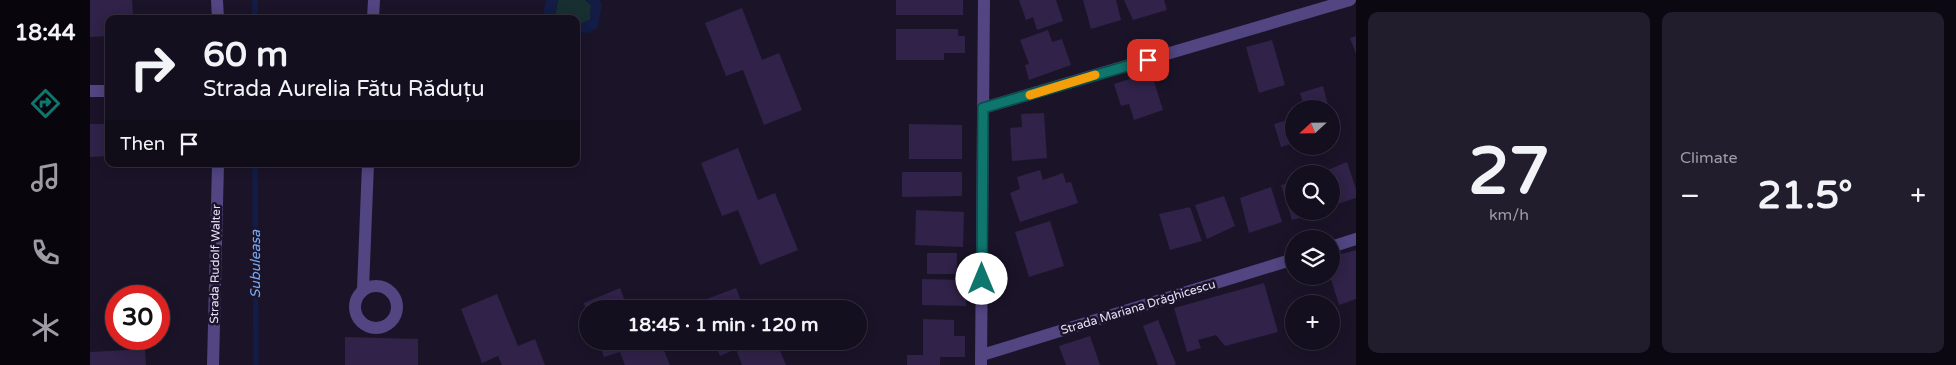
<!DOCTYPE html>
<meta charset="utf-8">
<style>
body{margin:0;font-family:"Varela Round",sans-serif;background:#211d2c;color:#f1f3f6;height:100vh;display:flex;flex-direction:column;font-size:19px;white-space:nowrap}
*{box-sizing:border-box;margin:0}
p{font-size:16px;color:#9d9ca4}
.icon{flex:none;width:28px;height:28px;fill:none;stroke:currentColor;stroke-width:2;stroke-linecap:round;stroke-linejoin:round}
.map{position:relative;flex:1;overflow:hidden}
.panel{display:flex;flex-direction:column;gap:12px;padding:12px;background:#0b0811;width:600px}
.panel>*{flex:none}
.guide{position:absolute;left:15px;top:15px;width:475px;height:152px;border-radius:10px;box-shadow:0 2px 12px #0003,0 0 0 1px #332f3d;background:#140f1f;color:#f1f3f6;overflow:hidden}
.needle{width:32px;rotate:248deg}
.fabs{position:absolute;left:1195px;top:100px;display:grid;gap:10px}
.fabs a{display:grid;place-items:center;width:55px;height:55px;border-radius:50%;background:#140f1f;box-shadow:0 2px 12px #0003,0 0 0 1px #332f3d;font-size:25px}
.speed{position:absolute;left:15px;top:285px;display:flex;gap:10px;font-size:25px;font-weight:700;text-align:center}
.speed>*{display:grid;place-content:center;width:65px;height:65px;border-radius:50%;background:#140f1f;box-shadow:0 2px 12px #0003,0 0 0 1px #332f3d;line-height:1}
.speed .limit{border:8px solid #d22;background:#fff;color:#111}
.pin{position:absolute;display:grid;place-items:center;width:42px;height:42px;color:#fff;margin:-21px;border-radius:10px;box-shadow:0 2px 8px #0006}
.me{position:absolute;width:55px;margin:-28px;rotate:0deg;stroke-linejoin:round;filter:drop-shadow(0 0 4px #0008)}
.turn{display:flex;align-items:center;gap:18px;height:105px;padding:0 15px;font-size:22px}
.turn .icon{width:65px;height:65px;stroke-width:2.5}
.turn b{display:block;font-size:35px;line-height:42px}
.then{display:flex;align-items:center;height:48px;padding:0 15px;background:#0003;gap:10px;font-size:19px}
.big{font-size:38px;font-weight:700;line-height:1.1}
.panel .widget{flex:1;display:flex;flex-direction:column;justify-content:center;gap:8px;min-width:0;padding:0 18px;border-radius:10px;background:#211d2c}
.panel .dial{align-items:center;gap:0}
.dial b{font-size:65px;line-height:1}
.heat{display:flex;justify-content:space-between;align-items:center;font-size:28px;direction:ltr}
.panel .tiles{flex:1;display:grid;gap:12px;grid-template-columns:repeat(2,1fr)}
.trip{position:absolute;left:489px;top:300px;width:288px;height:50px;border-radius:25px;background:#140f1f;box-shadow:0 2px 12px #0003,0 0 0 1px #332f3d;font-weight:700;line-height:50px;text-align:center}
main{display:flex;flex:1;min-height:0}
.tabs{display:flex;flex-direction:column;width:90px;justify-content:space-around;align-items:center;background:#08060c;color:#9d9ca4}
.tabs .icon{width:35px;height:35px}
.tabs .current{color:#0f766e}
.tabs b{font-size:22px;color:#f1f3f6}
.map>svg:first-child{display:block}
.green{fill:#182f32}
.water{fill:#121c44}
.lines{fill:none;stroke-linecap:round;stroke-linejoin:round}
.stream{stroke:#121c44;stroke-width:5.5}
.building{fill:#302248}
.minor{stroke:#514582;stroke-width:12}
.route-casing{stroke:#0a4d48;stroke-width:12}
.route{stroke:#0f766e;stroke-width:9}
.slow{stroke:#f59e0b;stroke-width:9}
.labels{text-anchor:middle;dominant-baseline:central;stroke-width:5;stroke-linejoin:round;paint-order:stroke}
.street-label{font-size:12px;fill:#e7e0fb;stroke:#1b1429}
.water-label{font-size:14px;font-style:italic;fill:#7aa7ef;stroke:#1b1429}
</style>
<main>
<nav class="tabs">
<b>18:44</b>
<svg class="icon current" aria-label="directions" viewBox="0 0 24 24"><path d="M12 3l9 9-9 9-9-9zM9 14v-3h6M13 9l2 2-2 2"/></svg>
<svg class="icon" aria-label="music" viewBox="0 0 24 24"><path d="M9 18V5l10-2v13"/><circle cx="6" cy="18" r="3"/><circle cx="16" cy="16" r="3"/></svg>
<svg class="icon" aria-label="phone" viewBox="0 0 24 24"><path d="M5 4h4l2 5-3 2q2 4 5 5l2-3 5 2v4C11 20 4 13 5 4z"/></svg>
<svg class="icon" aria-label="climate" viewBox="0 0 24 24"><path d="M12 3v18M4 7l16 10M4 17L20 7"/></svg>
</nav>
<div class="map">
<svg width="1266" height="365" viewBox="0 0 1266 365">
<rect width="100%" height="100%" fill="#1b1429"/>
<path class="green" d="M468 0H495L501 5 500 20 488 25 486 19H468L465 16Z"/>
<path class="water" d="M456 0H468L465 15 468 19H452Z
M495 0H509L512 4 508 27 498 33 486 32V25L500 20 501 5Z"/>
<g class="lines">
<path class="stream" d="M165 0V19
M165 164 166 365"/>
</g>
<path class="building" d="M0 0H42L43 14H36V19H19V36L0 37Z
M806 0H873V15H806Z
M929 0H966L973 21 947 30 943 17 936 20Z
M993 0H1026L1031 20 1001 29Z
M1034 0H1074L1077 10 1043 20Z
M652 8 672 60 689 53 712 110 674 125 653 70 636 76 615 23Z
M806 29H868V36H875V53H854V60H806Z
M958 30 962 42 972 39 981 65 939 80 935 65 939 64 930 40Z
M1266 36V54L1260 38Z
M1182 40 1195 85 1169 93 1156 47Z
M1061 72 1073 110 1044 120 1039 104 1031 106 1024 84Z
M1233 86 1239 109H1215L1210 93Z
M954 113 957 158 922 161 920 128 932 127 931 114Z
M1204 118V143L1191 147 1184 124Z
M0 124H19V156L0 157Z
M819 124 872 125V159H819Z
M648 148 668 200 685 193 708 250 670 265 648 210 632 216 611 163Z
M1257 162 1266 189V198L1241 206V174H1228Z
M950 170 953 180 973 173 976 183 981 182 988 203 930 222 920 193 930 189 927 177Z
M812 172H872V196L812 197Z
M1204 182V211L1230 212 1202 220 1191 185Z
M1181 187 1192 222 1159 233 1150 198Z
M1134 196 1145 226 1117 239 1105 205Z
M1100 207 1112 241 1080 250 1069 214Z
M826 210 874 212 873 247 825 245Z
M960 221 974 266 939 277 925 232Z
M1266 250V299L1249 305 1240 276 1241 257Z
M837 253H867V274H837Z
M832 279 876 280V306L832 305Z
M1174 283 1188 332 1135 346 1126 335 1108 340 1111 348 1097 352 1084 308Z
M530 288 538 309H498L497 314 494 303Z
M646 288 654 309H611L609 302Z
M407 294 428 346 445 339 455 365H412L408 356 392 363 371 309Z
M833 319 864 320V336H875V357H850V365H817V355H833Z
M1068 320 1086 364 1084 365H1068L1053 326Z
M1000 336 1010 365H976L969 346Z
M255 337 328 339V365H255Z
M508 341H570L580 365H535L530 352 514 357Z
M624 341H686L696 365H652L646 349 630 356Z
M55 349 56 365H0V352Z"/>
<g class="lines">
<path class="minor" d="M127 0 128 19
M283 19 284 0
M0 91H19
M893 108 1260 0
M1241 247 1266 239
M265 307a21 21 0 1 1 42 0a21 21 0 1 1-42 0Z
M273 289 278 164
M892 355 1204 259
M123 365 128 164
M891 365 894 0"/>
</g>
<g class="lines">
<defs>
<path id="route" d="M892 279 893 108 1058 60"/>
</defs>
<use href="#route" class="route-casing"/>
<use href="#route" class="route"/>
<path class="slow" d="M940 95 1005 75"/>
</g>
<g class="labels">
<g class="street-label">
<text transform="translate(125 264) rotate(-89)">Strada Rudolf Walter</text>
<text transform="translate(1048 307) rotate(-17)">Strada Mariana Drăghicescu</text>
</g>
<g class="water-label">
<text transform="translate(165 264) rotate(-90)">Subuleasa</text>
</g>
</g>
</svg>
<div class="fabs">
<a><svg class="needle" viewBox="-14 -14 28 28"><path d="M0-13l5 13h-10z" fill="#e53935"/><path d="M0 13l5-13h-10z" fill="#9d9ca4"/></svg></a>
<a><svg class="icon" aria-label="search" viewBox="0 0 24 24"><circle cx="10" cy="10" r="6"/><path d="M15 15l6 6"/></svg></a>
<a><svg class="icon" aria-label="layers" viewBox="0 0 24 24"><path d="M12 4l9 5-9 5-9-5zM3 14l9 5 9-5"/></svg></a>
<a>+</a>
</div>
<div class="speed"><div class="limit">30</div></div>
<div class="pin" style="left:1058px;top:60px;background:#d93025"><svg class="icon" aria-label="arrive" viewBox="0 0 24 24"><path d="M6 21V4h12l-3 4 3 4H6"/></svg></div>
<svg class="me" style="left:892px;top:279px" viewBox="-20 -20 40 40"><circle r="19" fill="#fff"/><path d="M0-13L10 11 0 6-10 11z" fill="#0f766e"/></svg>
<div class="trip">18:45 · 1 min · 120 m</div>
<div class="guide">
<div class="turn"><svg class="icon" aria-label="right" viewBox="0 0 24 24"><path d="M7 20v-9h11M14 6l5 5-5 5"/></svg><div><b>60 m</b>Strada Aurelia Fătu Răduțu</div></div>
<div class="then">Then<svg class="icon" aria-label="arrive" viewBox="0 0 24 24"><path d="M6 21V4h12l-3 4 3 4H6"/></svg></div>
</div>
</div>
<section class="panel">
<div class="tiles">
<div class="widget dial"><b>27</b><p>km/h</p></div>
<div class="widget"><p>Climate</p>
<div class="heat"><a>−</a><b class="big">21.5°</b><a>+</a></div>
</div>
</div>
</section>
</main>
